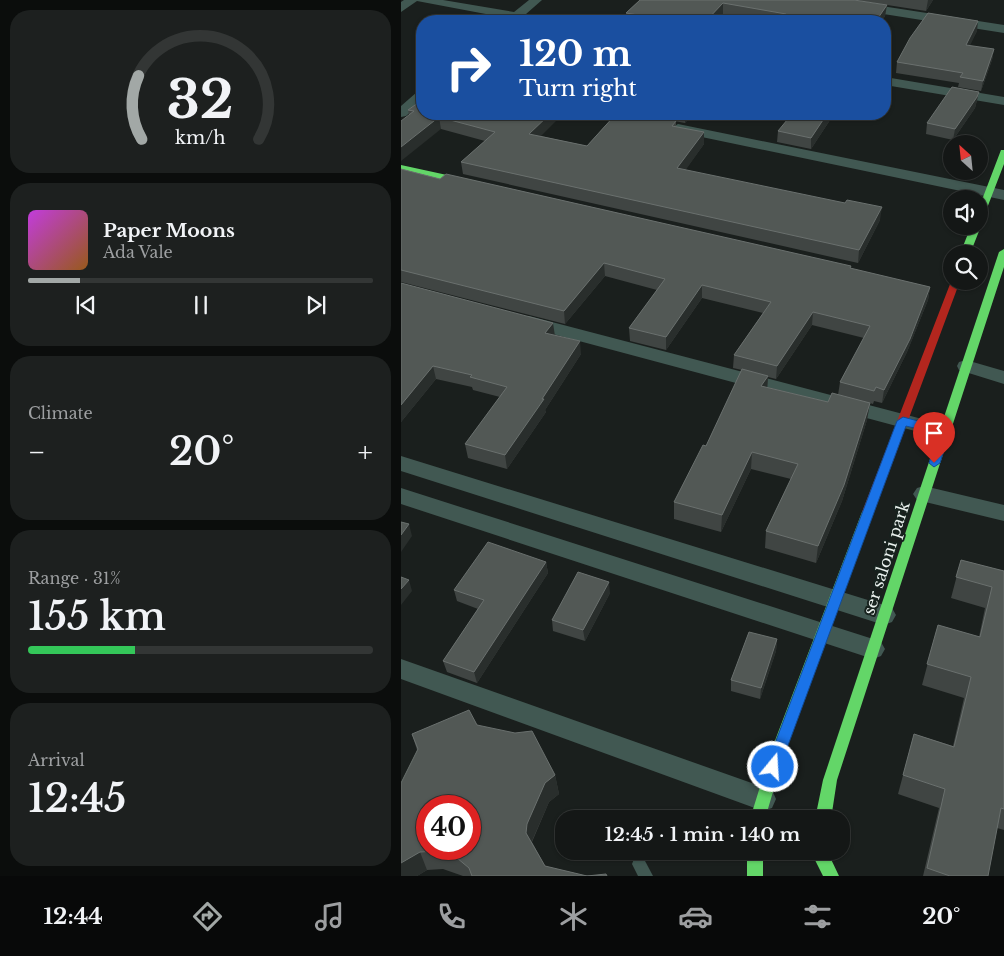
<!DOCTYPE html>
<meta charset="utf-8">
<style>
body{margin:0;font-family:"Libre Baskerville",serif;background:#1d201f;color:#f1f3f6;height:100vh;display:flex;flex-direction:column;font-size:19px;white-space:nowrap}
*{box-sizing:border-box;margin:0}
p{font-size:16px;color:#9d9fa1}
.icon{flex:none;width:28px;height:28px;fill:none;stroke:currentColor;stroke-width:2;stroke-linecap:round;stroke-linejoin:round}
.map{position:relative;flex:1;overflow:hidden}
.panel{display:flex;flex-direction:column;gap:10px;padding:10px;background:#0b0d0c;width:401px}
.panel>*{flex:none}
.top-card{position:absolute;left:15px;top:15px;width:475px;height:105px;border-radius:20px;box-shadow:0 1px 4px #0004,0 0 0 1px #333635;background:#1a4fa0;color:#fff;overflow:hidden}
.needle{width:32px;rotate:333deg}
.tools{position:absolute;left:542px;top:135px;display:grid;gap:10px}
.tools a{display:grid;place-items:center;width:45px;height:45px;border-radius:50%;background:#141716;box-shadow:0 1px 4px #0004,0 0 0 1px #333635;font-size:25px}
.speed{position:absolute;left:15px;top:795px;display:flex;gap:10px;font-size:25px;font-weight:700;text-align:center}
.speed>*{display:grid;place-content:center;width:65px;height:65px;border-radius:50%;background:#141716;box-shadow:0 1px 4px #0004,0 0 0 1px #333635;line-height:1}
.speed .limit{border:8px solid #d22;background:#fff;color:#111}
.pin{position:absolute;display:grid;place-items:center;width:42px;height:42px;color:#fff;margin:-51px -21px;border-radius:50% 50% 50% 0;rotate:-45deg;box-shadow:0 0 5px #0007}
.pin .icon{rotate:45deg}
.me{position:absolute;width:55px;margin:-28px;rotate:18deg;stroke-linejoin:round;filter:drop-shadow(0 0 4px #0008)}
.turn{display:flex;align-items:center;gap:18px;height:105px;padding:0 20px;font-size:22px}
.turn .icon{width:65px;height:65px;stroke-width:2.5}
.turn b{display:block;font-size:35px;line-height:42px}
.big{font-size:38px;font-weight:600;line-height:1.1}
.panel .card{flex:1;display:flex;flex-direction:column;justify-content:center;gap:8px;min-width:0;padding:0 18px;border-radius:20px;background:#1d201f}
.panel .dial{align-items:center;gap:0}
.dial svg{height:130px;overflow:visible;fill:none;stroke:#333635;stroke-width:7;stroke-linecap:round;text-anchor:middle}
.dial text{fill:#f1f3f6;stroke:none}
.song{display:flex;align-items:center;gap:15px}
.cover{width:60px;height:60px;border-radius:8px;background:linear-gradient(135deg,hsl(290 70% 55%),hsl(30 70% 35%))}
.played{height:5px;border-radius:2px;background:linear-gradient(90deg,#a2a8a6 15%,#333635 15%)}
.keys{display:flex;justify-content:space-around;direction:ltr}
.heat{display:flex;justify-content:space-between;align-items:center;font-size:28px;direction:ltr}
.charge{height:8px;border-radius:4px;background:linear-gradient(90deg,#34c759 31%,#333635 0)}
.trip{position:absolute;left:154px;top:810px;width:295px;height:50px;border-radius:20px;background:#141716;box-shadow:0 1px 4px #0004,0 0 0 1px #333635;font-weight:600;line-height:50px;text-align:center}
.tab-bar{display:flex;height:80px;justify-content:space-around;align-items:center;background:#080909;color:#9d9fa1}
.tab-bar .icon{width:35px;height:35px}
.tab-bar .selected{color:#a2a8a6}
.tab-bar b{font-size:22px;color:#f1f3f6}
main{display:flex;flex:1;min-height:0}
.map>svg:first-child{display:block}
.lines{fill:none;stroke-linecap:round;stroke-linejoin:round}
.lane{fill:#415852;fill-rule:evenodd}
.street{fill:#415852;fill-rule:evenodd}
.fast{fill:#63d668;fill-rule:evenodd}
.jam{fill:#b3261e;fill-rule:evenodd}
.wall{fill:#404543;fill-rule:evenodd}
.shaded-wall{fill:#292e2c}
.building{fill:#525855;stroke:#6a706e;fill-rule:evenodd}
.route{fill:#1a73e8;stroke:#114b97}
.labels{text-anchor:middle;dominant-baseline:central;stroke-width:4;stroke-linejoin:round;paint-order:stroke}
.street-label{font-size:16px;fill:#ebf2ef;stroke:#17221e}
</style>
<main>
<section class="panel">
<div class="card dial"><svg viewBox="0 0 100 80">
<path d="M14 69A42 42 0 1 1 86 69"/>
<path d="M14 69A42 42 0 0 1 12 30" stroke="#a2a8a6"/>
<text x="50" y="56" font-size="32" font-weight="700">32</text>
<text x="50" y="72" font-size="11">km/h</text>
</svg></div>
<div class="card">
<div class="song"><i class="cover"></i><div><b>Paper Moons</b><p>Ada Vale</p></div></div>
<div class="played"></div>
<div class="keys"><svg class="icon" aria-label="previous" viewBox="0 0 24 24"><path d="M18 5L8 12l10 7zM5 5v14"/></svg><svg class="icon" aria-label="pause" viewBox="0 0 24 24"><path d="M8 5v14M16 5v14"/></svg><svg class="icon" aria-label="next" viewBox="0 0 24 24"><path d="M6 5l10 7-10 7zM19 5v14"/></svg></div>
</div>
<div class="card"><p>Climate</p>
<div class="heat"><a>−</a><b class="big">20°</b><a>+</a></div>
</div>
<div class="card"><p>Range · 31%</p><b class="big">155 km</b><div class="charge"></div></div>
<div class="card"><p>Arrival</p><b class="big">12:45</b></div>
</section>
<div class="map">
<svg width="603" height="876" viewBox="0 0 603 876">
<rect width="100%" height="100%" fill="#1a1f1d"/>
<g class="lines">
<path class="lane" d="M238 857 243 859 252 876H237L231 864 233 859Z"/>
<path class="street" d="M3 0H42L113 12 128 0H141L125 14 147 18 149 21H104L106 18 16 1 0 12V2Z
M413 0H442L603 25V33L419 4Z
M484 77 603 97V105L484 85Z
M21 91V102L5 116 0 117V106L16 92Z
M277 124 603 190V200L272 131 270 128Z
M128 316 544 425 551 427 554 432 551 437 544 439 122 326 119 322 122 318Z
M565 360 603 371V384L558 370 556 366 558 362Z
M0 456 483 605 491 608 495 615 491 622 483 625 0 471Z
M523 486 603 505V521L516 500 512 494 516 488Z
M0 488 472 639 480 642 484 649 480 656 472 659 0 504Z
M0 659 362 787 371 790 375 799 371 808 362 811 0 679Z"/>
<path class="fast" d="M600 150H603V164L583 216 579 219V205Z
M0 165 78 182 82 185 78 188 0 171Z
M579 225 580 226 569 254H559L570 226Z
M603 249V267L436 780 430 819H414L422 780 598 252Z
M467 507 471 509 473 512 384 751 364 819H349L370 751 461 512 463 509Z
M346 851H362V876H346Z
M413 851H429V857L438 876H422L413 858Z"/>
<path class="jam" d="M551 279V281H559L473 512 471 515H463L461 512Z"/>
</g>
<path class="wall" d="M239 0 486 5 484 16 481 21H362L322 14 315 21H225V13Z
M454 0H532L525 11Z
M576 31 568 46 593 49 591 60 580 91 557 87 558 83 495 73 496 62Z
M578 92 574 108 552 140 525 134 526 123Z
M7 110 140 136 186 146 215 114H292L284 123 273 121H275V127L303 132V144L284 170 479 220 457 263 62 174 60 162 84 141 40 129 8 115Z
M433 114 410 149 376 142 377 131Z
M0 169 39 179 450 269 529 287 527 300 506 352 481 403 473 401 472 404 469 403 466 420 441 501 415 563 364 548 365 531 390 479 350 469 320 532 273 519V502L305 446 341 370 332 368 333 355 362 313 301 298 265 350 229 341 228 328 256 290 204 276 164 324 0 282ZM411 325 463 338 439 382 437 395 427 402 366 387 367 377 375 379Z
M0 283 154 335 180 354 144 410 145 412 106 469 67 458 64 444 99 397 72 390 71 387 35 379 0 422Z
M560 560 603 571V830L596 828 587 876H522L538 808 497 794 513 734 552 746 563 698 521 685 537 625 578 637 584 608 550 598Z
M145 562 147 573 76 683 46 672 42 661 77 609 56 601 53 590Z
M209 593 184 641 152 631 151 620Z
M376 639 375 651 359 699 330 691V680Z
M76 725 154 775 158 794 148 802 131 842 144 866 186 876H206H62L42 869 26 870 16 876H0L16 750 11 734Z"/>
<path class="shaded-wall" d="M527 0H532L525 11Z
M322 3V14L315 21H305Z
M486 5 484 16 481 21H475Z
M577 21 576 31 564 56 565 45Z
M593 49 591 60 580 91 582 81Z
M578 92 574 108 552 140 554 129Z
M149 114H162L130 146 128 134Z
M284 114H292L284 123Z
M426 114H433L410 149V138Z
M38 117 40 129 0 161V147Z
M303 132V144L277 181 276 168Z
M481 207 479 220 457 263 458 250Z
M203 263 204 276 164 324 163 311Z
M301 285V298L265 350V337Z
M529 287 527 300 506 352 481 403 483 390Z
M412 312 411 325 375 379 376 366Z
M152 323 154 336 144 333Z
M179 341 180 354 144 410 145 412 106 469 104 455Z
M32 366 35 379 0 422V405Z
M367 376 366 393 360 386Z
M469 403 466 420 441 501 415 563 417 546Z
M351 452 350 469 320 532 321 515Z
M8 524 11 536 0 552V535Z
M145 562 147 573 76 683 73 672Z
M8 580 11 591 0 605V589Z
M208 582 209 593 184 641 182 630Z
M376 639 375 651 359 699 360 688Z
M154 775 158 794 148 802 130 843 125 833 126 824 144 783Z
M19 852 26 870 16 876H0V863Z"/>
<path class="building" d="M239 0H453L486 5 475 21H380L385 14 322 3 305 21H244L249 17 225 13Z
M527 13 577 21 565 45 593 49 582 81 559 77 562 73 496 62 509 38Z
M551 87 578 92 576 97 554 129 526 123Z
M21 100V114H149L128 134 186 146 215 114H237L275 121 271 126 303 132 276 168 444 203 446 200 481 207 458 250 60 162 94 132 38 117 0 147V121L13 111 7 110Z
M391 114H426L410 138 377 131Z
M0 169 39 179 45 174 450 266 449 268 529 287 509 339 483 390 475 387 473 391 439 382 469 326 412 312 376 366 333 355 370 302 301 285 265 337 228 328 264 279 203 263 163 311 0 270Z
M0 283 152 323 144 333 179 341 141 399H143L104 455 64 444 106 387 69 377 71 375 32 366 0 405Z
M341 369 367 376 360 386 427 402 431 393 469 403 443 485 417 546 365 531 397 464 351 452 321 515 273 502 302 445 305 446Z
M0 522 8 524 0 535Z
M87 542 145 562 73 672 42 661 83 600 53 590Z
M560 560 603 571V809L600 808 587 876H549L526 868 544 789 502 775 513 734 553 747 570 677 526 664 537 625 579 637 591 587 555 577Z
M177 572 208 582 182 630 151 620Z
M0 577 8 580 0 589Z
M348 632 376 639 360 688 330 680Z
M68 710 76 725 114 733 131 731 154 775 144 783 126 824 125 833 144 866 186 876 205 874 206 876H71L68 868 56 858 36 851 19 852 0 863V783L17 749 11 734ZM26 806H69V849H26Z"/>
<path class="route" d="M502 417 548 429 549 432 539 463 533 467 528 463 537 434 505 426 379 767 377 772 372 774 367 772 365 767 496 421Z"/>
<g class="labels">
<g class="street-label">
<text transform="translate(485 558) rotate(-72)">ser saloni park</text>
</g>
</g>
</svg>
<div class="tools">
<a><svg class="needle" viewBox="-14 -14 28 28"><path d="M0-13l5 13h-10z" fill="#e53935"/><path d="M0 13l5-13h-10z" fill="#9d9fa1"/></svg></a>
<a><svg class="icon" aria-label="sound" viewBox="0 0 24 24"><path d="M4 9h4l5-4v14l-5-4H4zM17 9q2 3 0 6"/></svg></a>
<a><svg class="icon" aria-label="search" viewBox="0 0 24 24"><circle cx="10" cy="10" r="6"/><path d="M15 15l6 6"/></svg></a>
</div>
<div class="speed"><div class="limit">40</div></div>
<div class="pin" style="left:533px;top:463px;background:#d93025"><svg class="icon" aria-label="arrive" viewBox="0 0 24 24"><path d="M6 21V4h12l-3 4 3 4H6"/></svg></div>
<svg class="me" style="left:372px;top:767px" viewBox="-20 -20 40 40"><circle r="17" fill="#1a73e8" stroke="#fff" stroke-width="3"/><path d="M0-11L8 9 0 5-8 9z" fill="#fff"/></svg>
<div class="trip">12:45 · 1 min · 140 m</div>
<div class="top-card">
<div class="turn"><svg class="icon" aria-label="right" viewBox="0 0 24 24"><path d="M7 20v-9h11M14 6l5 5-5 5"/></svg><div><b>120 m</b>Turn right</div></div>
</div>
</div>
</main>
<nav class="tab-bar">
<b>12:44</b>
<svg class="icon selected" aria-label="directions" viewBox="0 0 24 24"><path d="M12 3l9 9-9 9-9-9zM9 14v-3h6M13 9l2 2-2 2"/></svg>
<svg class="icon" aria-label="music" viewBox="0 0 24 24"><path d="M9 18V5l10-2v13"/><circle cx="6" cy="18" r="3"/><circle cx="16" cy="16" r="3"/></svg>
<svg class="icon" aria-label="phone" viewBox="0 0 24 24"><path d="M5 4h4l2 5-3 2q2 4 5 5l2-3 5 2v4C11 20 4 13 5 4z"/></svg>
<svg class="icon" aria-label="climate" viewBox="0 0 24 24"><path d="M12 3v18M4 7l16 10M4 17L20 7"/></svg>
<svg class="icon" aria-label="car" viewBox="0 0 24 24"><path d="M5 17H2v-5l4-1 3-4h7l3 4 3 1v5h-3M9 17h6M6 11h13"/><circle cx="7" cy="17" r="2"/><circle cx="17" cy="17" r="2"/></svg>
<svg class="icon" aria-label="filters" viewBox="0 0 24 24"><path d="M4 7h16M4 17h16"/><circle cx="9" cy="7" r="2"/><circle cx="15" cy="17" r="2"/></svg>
<b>20°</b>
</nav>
